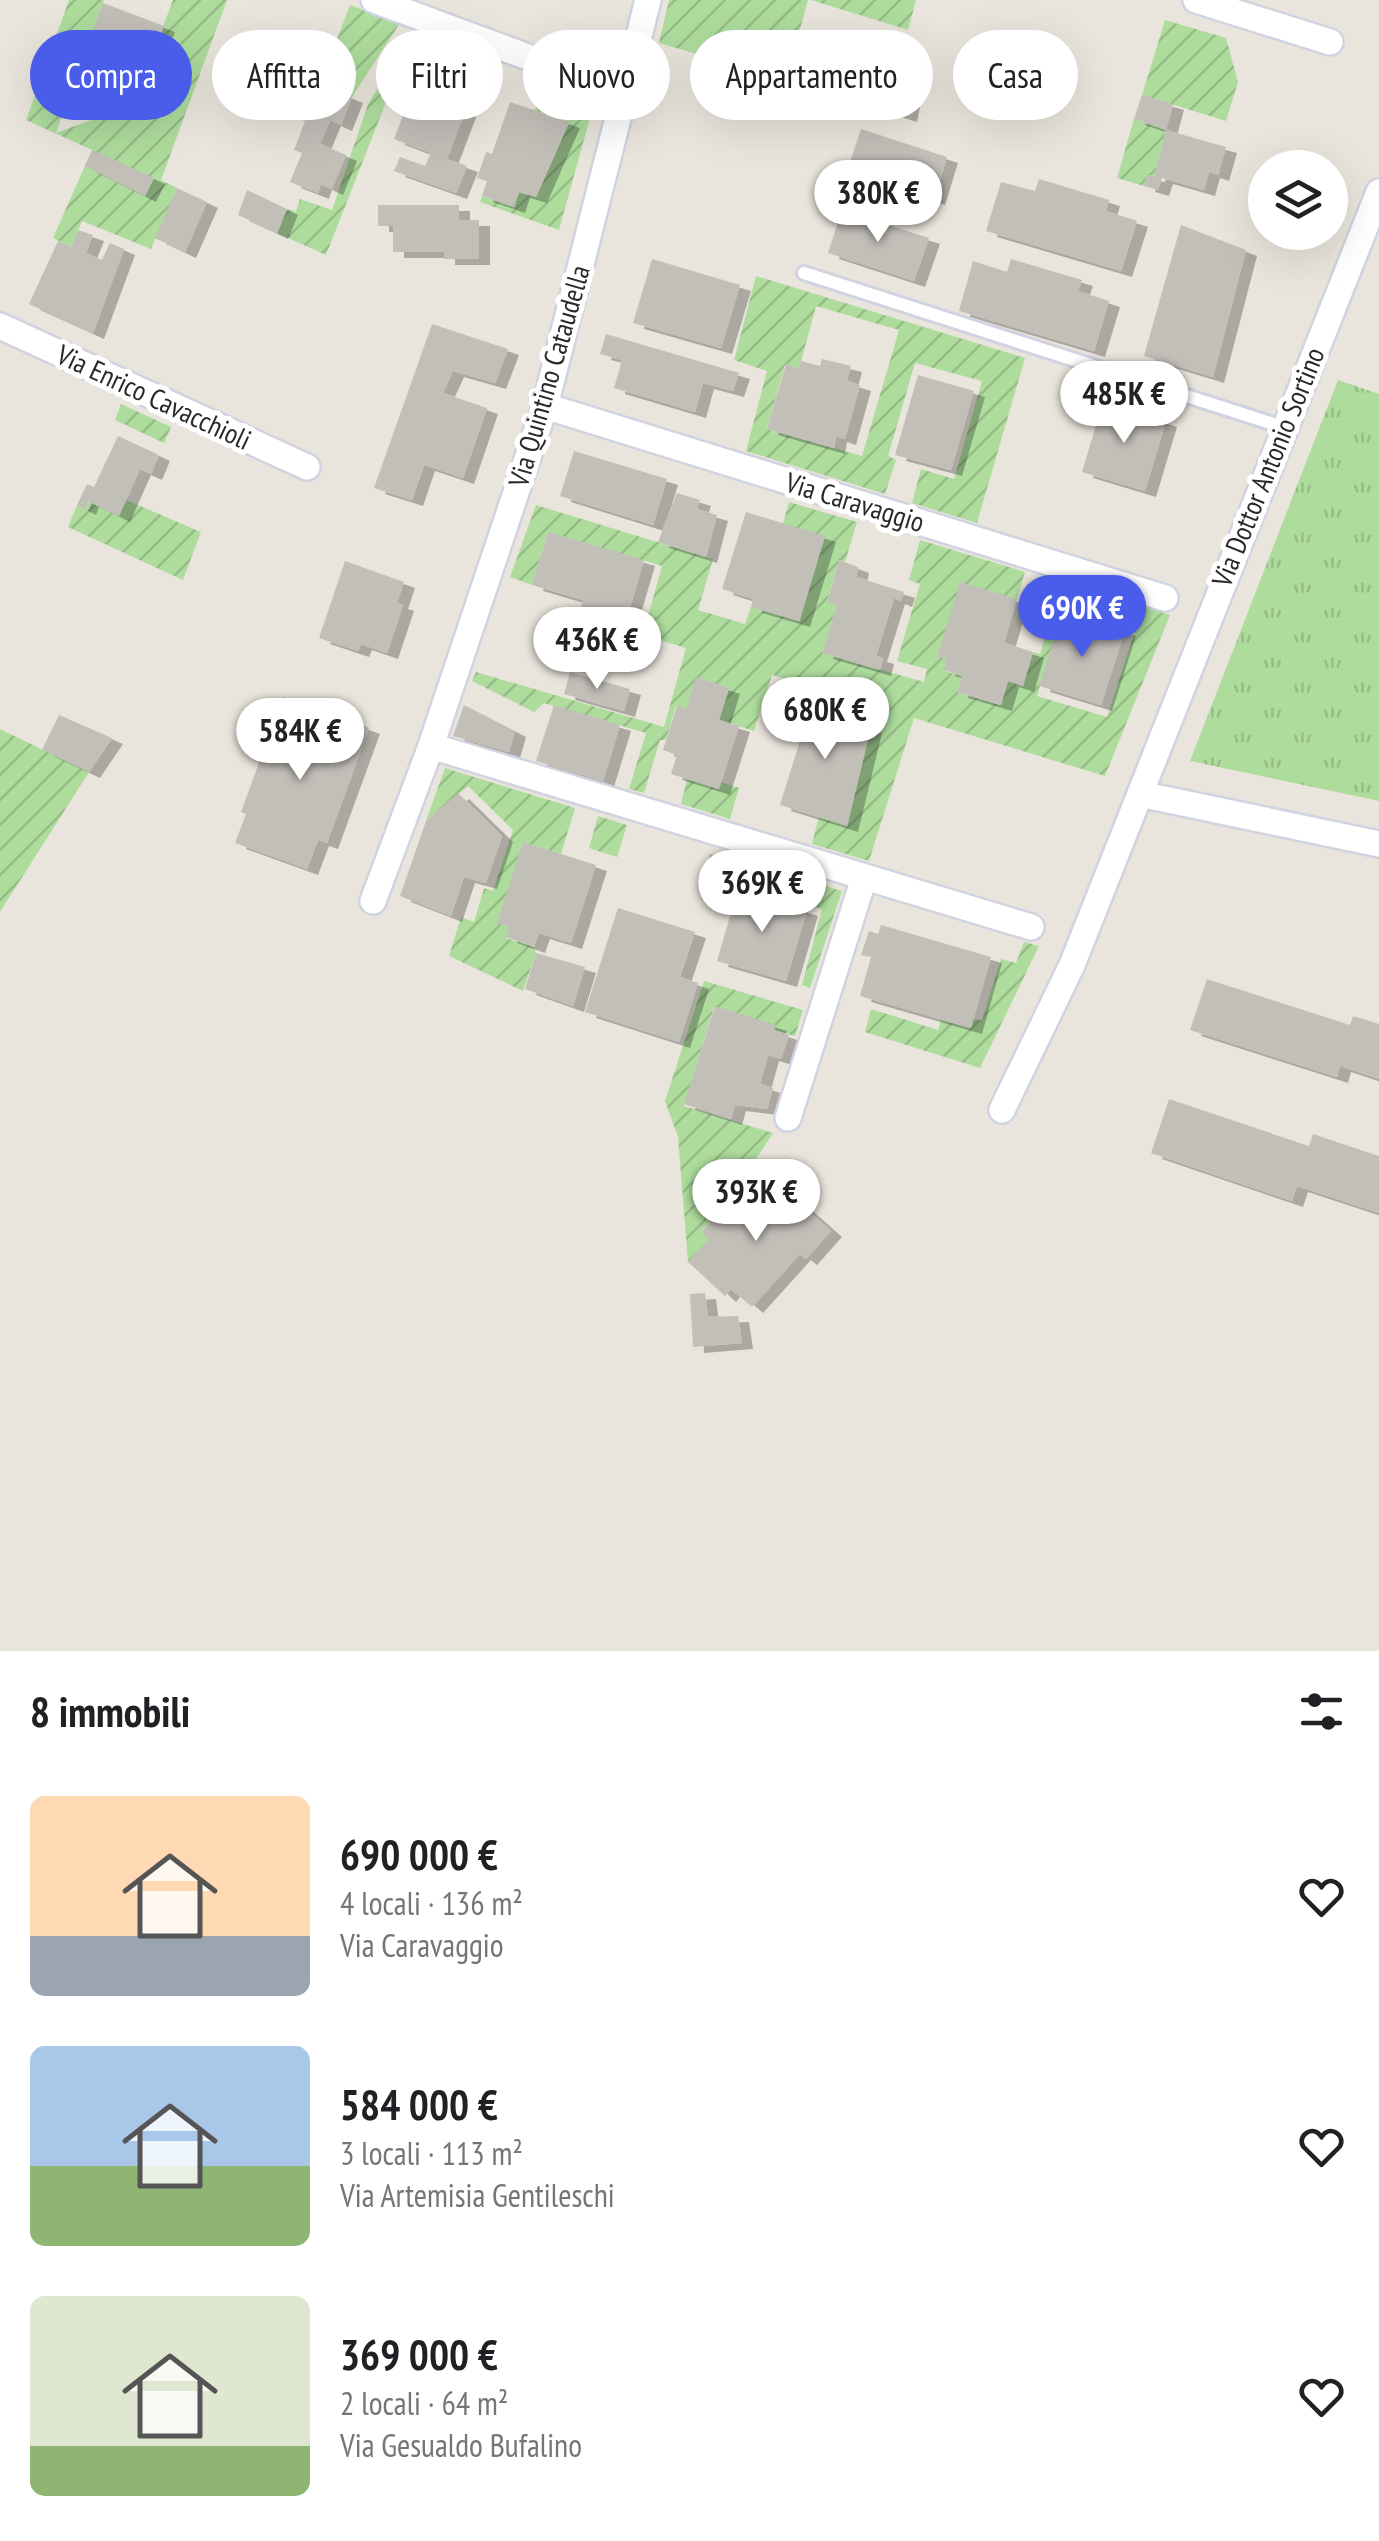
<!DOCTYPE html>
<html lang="it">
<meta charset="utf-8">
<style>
:root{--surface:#fff;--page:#f6f6f6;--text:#202124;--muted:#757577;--accent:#495dea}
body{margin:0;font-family:"PT Sans Narrow",sans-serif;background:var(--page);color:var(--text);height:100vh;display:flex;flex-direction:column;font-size:38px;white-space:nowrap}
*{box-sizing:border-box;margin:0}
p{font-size:32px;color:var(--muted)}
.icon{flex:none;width:55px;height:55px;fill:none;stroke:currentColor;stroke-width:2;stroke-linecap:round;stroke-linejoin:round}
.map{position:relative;height:1651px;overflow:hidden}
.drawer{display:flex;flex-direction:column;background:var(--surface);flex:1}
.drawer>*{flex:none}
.hud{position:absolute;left:30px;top:30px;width:1320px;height:90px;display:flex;gap:20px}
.controls{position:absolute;left:1248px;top:150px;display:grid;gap:20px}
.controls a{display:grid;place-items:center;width:100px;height:100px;border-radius:50%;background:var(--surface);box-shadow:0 10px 40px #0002;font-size:50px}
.price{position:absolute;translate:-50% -85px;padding:0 22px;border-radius:35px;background:#fff;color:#222;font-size:32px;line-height:65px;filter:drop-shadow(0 2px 5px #0008)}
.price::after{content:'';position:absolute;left:50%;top:60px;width:30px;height:22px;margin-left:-15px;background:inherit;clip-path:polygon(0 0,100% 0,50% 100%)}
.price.current{background:var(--accent);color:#fff}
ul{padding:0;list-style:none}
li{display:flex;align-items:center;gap:30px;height:250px;padding:0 30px}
li span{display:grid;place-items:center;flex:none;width:280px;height:200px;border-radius:15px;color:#555}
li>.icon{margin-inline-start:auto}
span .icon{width:120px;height:120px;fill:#fffc;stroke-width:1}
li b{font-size:42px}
h2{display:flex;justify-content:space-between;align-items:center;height:120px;padding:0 30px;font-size:42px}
.pill{padding:0 35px;border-radius:45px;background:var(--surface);box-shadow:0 10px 40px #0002;font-size:35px;line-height:90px}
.pill.current{background:var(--accent);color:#fff}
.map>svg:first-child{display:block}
.grass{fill:url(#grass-tufts)}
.garden{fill:url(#garden-furrows);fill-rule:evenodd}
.building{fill:#c2beb8;filter:url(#shadow)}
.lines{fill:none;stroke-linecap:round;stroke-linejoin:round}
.service-casing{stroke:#d1d3e1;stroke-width:18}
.minor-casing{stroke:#d1d3e1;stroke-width:30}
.service{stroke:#fff;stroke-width:12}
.minor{stroke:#fff;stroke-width:25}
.labels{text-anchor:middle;stroke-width:10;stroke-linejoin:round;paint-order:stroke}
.street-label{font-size:28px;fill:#292929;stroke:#fff}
</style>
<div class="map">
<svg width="1379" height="1651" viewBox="0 0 1379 1651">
<defs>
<pattern id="grass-tufts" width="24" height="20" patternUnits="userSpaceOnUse" patternTransform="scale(2.5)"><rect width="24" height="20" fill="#aedc9d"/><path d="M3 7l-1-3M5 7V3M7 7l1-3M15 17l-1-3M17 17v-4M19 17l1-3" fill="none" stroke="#96bd87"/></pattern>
<pattern id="garden-furrows" width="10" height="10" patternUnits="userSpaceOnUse" patternTransform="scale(2.5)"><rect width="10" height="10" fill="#aedc9d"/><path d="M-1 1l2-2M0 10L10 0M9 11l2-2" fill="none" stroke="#96bd87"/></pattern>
<filter id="shadow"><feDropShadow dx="11" dy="6" stdDeviation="0" flood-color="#0004"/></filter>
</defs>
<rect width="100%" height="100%" fill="#eae5dc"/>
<polygon class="grass" points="1338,380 1379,394 1379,801 1190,761"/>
<g class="garden">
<polygon points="69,0 104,0 56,133 134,104 173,0 227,0 161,180 177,188 151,249 82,221 71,247 53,238 92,150 26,120"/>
<polygon points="669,0 808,0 786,80 659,43"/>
<polygon points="811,0 916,0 908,30"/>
<polygon points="350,5 400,23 352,97 320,84"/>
<polygon points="1165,20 1226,38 1238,82 1226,121 1142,95"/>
<polygon points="415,29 487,56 475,85 403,59 326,255 277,233 287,209 296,212 300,199 332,210 368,104"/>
<polygon points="558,82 596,96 559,230 480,202 482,196 514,207 519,192 536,197 569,123 534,110"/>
<polygon points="1134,119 1166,130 1154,176 1147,175 1144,186 1117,178"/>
<path d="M756,276l269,82 -48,165 -65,-20 9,-34 33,10 28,-98 -67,-18 -27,93 8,4 -11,34 -139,-43 21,-80 -33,-11zM816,306l83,24 -37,126 -95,-27 18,-64 14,4z"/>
<polygon points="121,404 171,427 164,443 115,420"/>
<polygon points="126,500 201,532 183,580 68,527 77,505 85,508 88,501 118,516"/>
<polygon points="789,502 857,522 845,562 839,560 827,601 837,605 822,653 924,682 927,669 897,661 920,584 909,580 920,540 1025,572 1017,599 960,583 938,656 947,659 945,671 962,676 957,692 1000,705 1008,681 1022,685 1033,652 1040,654 1062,583 1114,598 1106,624 1095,621 1092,628 1061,618 1037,696 1107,717 1143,606 1170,615 1105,776 914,718 869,861 812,844 819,817 847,825 871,727 810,708 816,688 772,675 754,731 719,720 729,688 696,678 686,709 676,706 666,740 660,740 644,793 629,789 646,733 544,703 534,712 472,681 476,672 664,727 686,648 613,626 618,611 647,620 662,566 548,532 532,585 510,577 536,505 713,559 698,610 745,624 751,607 800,621 824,537 783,524"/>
<polygon points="0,729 89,772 0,912"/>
<polygon points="445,768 575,808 561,854 523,842 498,923 509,927 506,938 534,947 536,953 523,991 449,956 461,917 474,922 484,888 493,891 513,830 468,786 426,821"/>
<polygon points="687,779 718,789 721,782 739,788 730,819 681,804"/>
<polygon points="598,816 627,825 617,857 589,848"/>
<polygon points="770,869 842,891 810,988 802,985 822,909 762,890"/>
<polygon points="1024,942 1039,946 980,1068 865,1032 871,1009 938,1030 941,1020 970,1028 973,1019 982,1020 1001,959 1016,963"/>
<polygon points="704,981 803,1010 795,1036 774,1030 775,1025 714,1007 684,1106 773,1133 730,1199 701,1231 709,1239 688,1262 678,1137 665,1101"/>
</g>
<g class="building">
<polygon points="103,3 164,26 134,104 74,81"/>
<polygon points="422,66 475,85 447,159 467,166 456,193 394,171 400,157 425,166 431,153 394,139"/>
<polygon points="313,81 352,97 341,125 330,120 320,144 346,155 332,189 321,184 318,193 290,182 302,153 294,150 305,121 298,119"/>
<polygon points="882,93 909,101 906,116 877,107"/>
<polygon points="1142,95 1173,104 1166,130 1134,119"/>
<polygon points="510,102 569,122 536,197 519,192 514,207 482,196 487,181 477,178 486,152 492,154"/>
<polygon points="861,129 947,157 934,199 847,171"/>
<polygon points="1166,130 1226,147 1218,175 1209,172 1204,190 1162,178 1158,190 1144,186 1147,175 1154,176"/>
<polygon points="93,150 154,178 145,196 85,166"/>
<polygon points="1039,179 1109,200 1106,211 1137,221 1121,271 986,231 1001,182 1035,191"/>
<polygon points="177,188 207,202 185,252 155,238"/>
<polygon points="247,190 287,209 277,233 238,215"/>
<polygon points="378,205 459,205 459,220 479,220 479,259 444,259 444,252 393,252 393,226 378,226"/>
<polygon points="842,210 929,238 914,281 828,253"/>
<polygon points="1181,225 1246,250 1213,377 1144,356"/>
<polygon points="78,230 93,235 86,253 102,260 110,243 124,249 93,333 29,304 58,241 71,247"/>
<polygon points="652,259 740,285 721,348 633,323"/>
<polygon points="1011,259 1082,280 1078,291 1109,301 1094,351 959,311 973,261 1007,272"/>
<polygon points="432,324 508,349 495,383 453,371 443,393 487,408 463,478 424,465 412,500 374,488"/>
<polygon points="606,334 739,373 733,391 703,383 695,412 614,388 622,360 600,354"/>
<polygon points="822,359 851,366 847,381 860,385 845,439 836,436 834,448 767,429 786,364 799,369 801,361 820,366"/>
<polygon points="918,375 974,391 951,470 895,455"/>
<polygon points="1103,402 1166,421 1145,491 1082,472"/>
<polygon points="118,436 159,455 151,474 140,469 119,516 88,501 85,509 77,505 87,484 94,487"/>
<polygon points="574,451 667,479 653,525 560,496"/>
<polygon points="677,493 700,500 697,509 717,515 706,557 658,542"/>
<polygon points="746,512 825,536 799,621 751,607 753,599 722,589"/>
<polygon points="548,532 644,560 628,614 618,611 613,626 579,615 583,600 532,585"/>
<polygon points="839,560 858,567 856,577 904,592 901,601 894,598 876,656 883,658 880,670 822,653 837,605 827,602"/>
<polygon points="345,561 404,582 397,603 403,605 387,653 361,644 358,651 319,638"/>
<polygon points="960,582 1017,599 1004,643 1033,652 1023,686 1008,681 1001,705 957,692 962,676 944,670 947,659 937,657"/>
<polygon points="1061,618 1092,628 1094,621 1125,630 1101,705 1039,686"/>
<polygon points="570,672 630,689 624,711 564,694"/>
<polygon points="696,677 729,688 719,720 739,726 719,789 671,774 677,755 663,750 677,706 686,709"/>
<polygon points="796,685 816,690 810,708 871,727 847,826 780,805 807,718 788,712"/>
<polygon points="283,697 369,728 327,843 318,840 307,869 235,843 246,814 241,812"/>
<polygon points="464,705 515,731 509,752 453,736"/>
<polygon points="554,705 620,725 603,781 536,761"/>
<polygon points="59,715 112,738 89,772 42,750"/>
<polygon points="458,793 502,836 486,883 464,877 451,916 400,896 426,821"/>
<polygon points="523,842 596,865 571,943 539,933 534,947 506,937 509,927 497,924"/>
<polygon points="710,854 739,863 732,887 703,877"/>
<polygon points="738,889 807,910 786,981 717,961"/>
<polygon points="618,908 695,932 680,977 698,983 679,1042 585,1012"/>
<polygon points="881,925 991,957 971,1028 860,996 871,957 861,955 869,931 878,934"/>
<polygon points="536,953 585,967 573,1006 525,989"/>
<polygon points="1207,979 1350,1025 1353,1016 1379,1024 1379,1079 1340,1066 1337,1077 1190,1030"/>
<polygon points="715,1006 776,1025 774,1030 789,1035 781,1059 768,1055 760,1084 773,1088 767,1109 735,1105 731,1119 684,1104"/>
<polygon points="1169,1099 1309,1146 1313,1134 1379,1156 1379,1213 1297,1186 1292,1201 1151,1153"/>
<polygon points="757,1182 788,1210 796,1200 831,1231 806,1259 800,1254 752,1307 731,1289 725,1296 688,1262 709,1239 701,1232 730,1199 736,1205"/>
<polygon points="705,1293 708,1317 738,1316 742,1343 693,1347 690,1294"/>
</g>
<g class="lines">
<g class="service-casing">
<polyline id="service" points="804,273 1283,427"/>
</g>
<g class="minor-casing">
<g id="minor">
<polyline points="374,0 625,93"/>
<polyline points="1196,0 1330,42"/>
<polyline points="1379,192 1140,794 1379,844"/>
<polyline points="0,326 307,467"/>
<polyline points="545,406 1165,598"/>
<polyline points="431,746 1031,927"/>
<polyline points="373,901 431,746 545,406 648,0"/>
<polyline points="1002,1110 1072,965 1140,794"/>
<polyline points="788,1118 864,878"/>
</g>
</g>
<use href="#service" class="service"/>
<use href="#minor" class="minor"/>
</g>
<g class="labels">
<g class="street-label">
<text transform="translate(549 376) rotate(-74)" y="10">Via Quintino Cataudella</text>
<text transform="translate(154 397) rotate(25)" y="10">Via Enrico Cavacchioli</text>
<text transform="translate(1268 467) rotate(-68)" y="10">Via Dottor Antonio Sortino</text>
<text transform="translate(855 502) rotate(17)" y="10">Via Caravaggio</text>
</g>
</g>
</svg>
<div class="controls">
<a><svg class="icon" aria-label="layers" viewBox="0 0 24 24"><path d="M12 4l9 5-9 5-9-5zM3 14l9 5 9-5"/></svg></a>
</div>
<b class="price" style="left:878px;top:245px">380K €</b>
<b class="price" style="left:1124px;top:446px">485K €</b>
<b class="price current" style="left:1082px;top:660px">690K €</b>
<b class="price" style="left:597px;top:692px">436K €</b>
<b class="price" style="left:825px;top:762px">680K €</b>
<b class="price" style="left:300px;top:783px">584K €</b>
<b class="price" style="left:762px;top:935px">369K €</b>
<b class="price" style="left:756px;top:1244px">393K €</b>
<div class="hud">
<a class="pill current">Compra</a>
<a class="pill">Affitta</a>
<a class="pill">Filtri</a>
<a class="pill">Nuovo</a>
<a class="pill">Appartamento</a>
<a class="pill">Casa</a>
</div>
</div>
<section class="drawer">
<h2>8 immobili<svg class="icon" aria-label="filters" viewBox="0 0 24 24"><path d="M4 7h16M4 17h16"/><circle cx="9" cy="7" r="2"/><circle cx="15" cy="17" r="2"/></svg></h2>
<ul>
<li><span style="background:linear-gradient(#ffd9b3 70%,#9aa5b1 0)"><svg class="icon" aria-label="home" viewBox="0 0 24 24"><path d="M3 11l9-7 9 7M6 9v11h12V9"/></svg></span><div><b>690 000 €</b><p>4 locali · 136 m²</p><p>Via Caravaggio</p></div><svg class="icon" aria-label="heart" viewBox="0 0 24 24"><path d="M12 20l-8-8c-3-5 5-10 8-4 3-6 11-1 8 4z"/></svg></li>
<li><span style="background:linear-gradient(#a9c7e8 60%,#8fb573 0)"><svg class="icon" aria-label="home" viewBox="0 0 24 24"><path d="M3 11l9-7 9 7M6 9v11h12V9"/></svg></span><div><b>584 000 €</b><p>3 locali · 113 m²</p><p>Via Artemisia Gentileschi</p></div><svg class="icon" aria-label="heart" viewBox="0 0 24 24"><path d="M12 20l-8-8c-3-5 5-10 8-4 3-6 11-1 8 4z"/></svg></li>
<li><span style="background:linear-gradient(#dfe7d0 75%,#8fb573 0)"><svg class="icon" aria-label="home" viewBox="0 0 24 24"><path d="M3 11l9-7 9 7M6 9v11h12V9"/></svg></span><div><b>369 000 €</b><p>2 locali · 64 m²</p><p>Via Gesualdo Bufalino</p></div><svg class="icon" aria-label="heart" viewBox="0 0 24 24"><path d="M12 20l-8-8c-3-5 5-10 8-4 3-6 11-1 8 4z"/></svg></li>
</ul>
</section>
